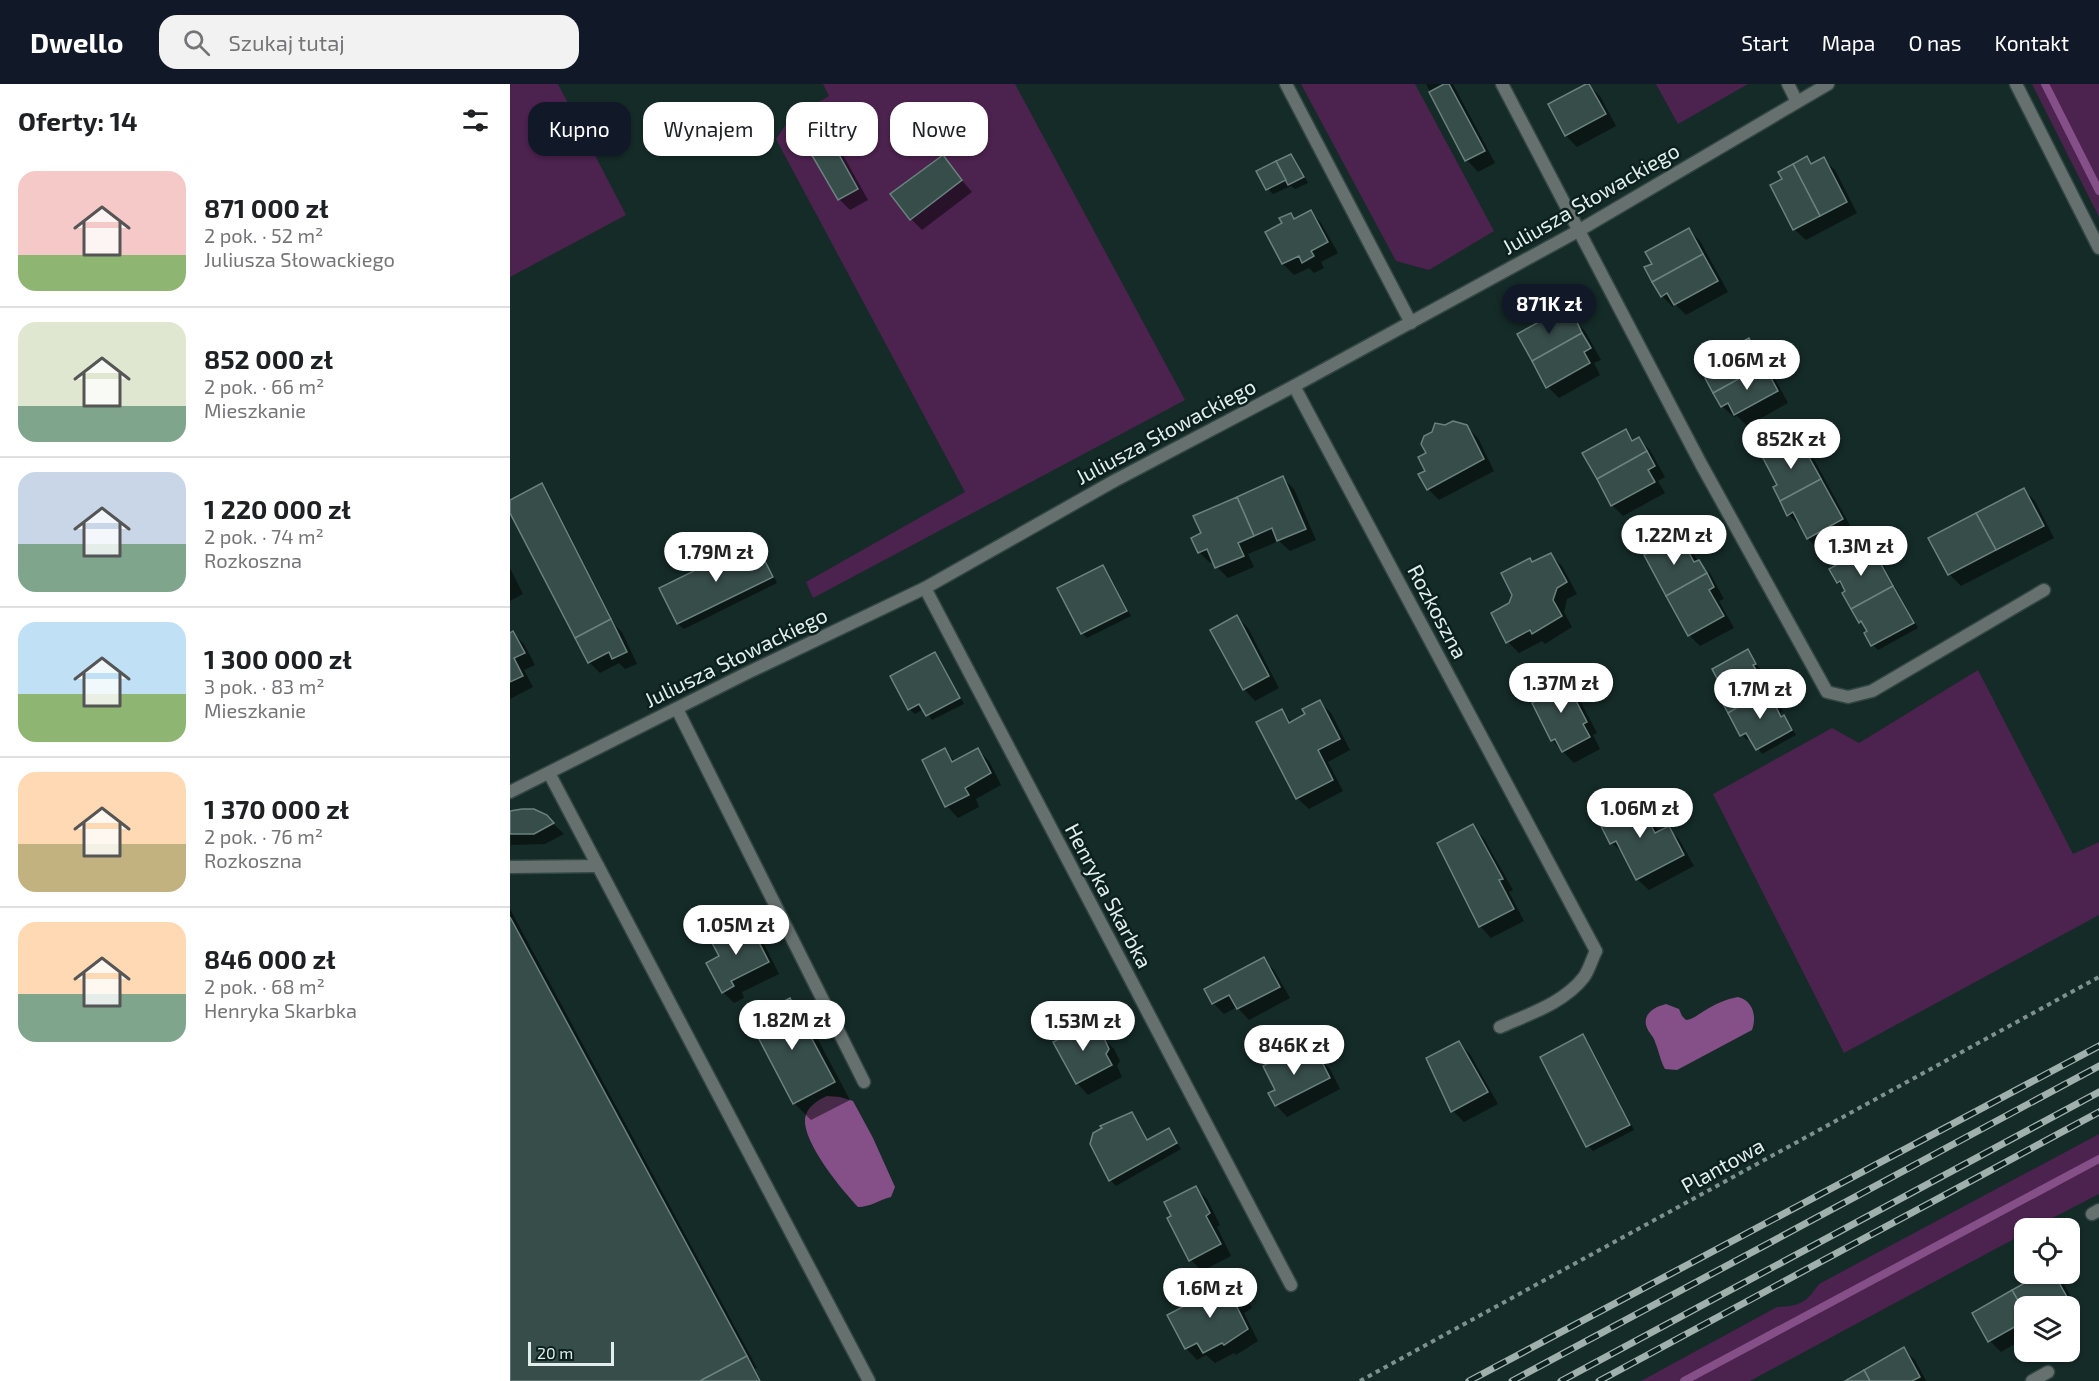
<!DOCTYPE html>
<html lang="pl">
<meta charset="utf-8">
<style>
:root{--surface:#fff;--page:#f2f2f2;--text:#202124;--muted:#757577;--line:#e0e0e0;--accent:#111827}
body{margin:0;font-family:"Exo 2",sans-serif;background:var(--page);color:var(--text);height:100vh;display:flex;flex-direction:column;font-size:22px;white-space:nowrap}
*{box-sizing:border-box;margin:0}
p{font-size:20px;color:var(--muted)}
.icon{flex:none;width:33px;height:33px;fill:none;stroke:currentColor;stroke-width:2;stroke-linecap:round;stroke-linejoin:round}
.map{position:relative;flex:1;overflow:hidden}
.details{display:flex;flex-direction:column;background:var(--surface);width:510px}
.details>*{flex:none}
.banner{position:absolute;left:18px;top:18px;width:570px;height:54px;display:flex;gap:12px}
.tools{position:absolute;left:1504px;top:1134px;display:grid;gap:12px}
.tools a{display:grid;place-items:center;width:66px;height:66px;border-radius:12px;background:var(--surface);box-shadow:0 2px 4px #0004;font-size:30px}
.scale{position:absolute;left:18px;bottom:15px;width:86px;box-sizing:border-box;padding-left:6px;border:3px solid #e1eeec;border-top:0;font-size:16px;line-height:21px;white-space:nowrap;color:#e1eeec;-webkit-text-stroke:4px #0c211e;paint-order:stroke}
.price{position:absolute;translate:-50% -51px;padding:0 14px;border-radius:21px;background:#fff;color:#222;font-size:20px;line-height:39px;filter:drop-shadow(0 2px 3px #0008)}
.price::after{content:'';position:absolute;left:50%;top:36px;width:18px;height:14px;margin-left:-9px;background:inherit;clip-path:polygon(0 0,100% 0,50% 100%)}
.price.on{background:var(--accent);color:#fff}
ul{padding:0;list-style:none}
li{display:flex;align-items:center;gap:18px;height:150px;padding:0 18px}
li+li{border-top:2px solid var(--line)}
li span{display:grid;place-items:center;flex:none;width:168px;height:120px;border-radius:18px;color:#555}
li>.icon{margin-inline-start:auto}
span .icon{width:72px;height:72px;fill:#fffc;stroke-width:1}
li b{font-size:26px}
h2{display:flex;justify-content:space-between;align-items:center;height:72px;padding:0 18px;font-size:26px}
.pill{padding:0 21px;border-radius:18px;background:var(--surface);box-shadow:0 2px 4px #0004;font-size:21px;line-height:54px}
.pill.on{background:var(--accent);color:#fff}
header{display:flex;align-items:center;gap:36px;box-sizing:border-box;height:84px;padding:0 30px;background:var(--accent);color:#fff}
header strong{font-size:28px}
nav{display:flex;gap:33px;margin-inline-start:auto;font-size:21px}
.search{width:420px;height:54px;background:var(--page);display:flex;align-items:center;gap:15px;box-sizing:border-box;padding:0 21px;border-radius:18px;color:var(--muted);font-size:22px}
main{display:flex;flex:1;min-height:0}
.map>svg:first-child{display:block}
.green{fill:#4c224e}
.water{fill:#854f87}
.shadow{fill:#0007}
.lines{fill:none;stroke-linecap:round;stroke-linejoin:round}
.stream{stroke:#854f87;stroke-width:8}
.building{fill:#374d4a;stroke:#6a827e;stroke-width:1.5}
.lane-casing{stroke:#324643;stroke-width:15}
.street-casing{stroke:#324643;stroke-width:15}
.path{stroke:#7f918e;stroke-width:4;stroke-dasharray:4.5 4.5;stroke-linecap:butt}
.lane{stroke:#66716f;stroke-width:12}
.street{stroke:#66716f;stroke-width:12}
.rail-casing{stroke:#a0b0ad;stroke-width:7}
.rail{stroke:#0c211e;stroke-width:4.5;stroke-dasharray:14;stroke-linecap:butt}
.labels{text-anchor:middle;stroke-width:5;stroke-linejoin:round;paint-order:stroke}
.street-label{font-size:21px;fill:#e1eeec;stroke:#0c211e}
</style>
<header>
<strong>Dwello</strong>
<div class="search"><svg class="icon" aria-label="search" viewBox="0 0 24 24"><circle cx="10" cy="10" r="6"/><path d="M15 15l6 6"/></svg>Szukaj tutaj</div>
<nav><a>Start</a><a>Mapa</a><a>O nas</a><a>Kontakt</a></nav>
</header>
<main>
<section class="details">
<h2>Oferty: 14<svg class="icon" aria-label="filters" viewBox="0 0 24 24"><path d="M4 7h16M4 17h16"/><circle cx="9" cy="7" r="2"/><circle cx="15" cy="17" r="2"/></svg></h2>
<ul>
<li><span style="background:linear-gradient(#f6c9c9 70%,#8fb573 0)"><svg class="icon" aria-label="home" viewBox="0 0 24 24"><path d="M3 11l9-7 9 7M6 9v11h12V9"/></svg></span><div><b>871 000 zł</b><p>2 pok. · 52 m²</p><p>Juliusza Słowackiego</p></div></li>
<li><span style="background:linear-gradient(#dfe7d0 70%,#7fa58c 0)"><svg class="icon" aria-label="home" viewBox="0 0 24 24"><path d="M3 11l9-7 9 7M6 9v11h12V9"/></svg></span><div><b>852 000 zł</b><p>2 pok. · 66 m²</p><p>Mieszkanie</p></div></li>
<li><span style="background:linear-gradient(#c9d6e8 60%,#7fa58c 0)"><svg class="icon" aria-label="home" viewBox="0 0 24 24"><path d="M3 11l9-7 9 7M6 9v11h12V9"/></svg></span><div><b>1 220 000 zł</b><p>2 pok. · 74 m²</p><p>Rozkoszna</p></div></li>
<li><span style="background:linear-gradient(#bfe0f5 60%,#8fb573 0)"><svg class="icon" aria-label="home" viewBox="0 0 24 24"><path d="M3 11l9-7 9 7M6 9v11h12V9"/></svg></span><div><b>1 300 000 zł</b><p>3 pok. · 83 m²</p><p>Mieszkanie</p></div></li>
<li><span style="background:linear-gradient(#ffd9b3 60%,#c2b280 0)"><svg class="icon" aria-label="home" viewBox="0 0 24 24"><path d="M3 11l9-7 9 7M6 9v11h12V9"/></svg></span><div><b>1 370 000 zł</b><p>2 pok. · 76 m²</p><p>Rozkoszna</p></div></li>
<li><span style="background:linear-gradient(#ffd9b3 60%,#7fa58c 0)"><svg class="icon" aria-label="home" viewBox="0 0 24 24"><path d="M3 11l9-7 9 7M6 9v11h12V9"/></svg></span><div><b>846 000 zł</b><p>2 pok. · 68 m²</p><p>Henryka Skarbka</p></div></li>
</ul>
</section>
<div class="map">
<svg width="1589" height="1297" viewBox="0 0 1589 1297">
<rect width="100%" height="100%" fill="#152b28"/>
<g class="green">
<polygon points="0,0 48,0 116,131 0,193"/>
<polygon points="313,0 505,0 675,316 303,514 296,498 455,408 266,55 279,36 319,12"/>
<polygon points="791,0 905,0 984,147 919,186 886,177"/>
<polygon points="1146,0 1238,0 1168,40"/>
<polygon points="1522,0 1589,0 1589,133"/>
<polygon points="1468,586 1563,770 1589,758 1589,831 1334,969 1203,710 1322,644 1349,659"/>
<path d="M1589,1050v60l-66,34h-8v5l-275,148h-109l136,-74c23,-1 29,-4 42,-23z"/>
</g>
<g class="water">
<path d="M1228,913c15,4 19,19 14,33l-75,40 -12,-1c-5,-9 -6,-18 -10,-27 -1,-5 -5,-8 -7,-12 -8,-15 6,-23 18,-26l13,5 3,7 4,4c8,-1 11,-5 18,-9 11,-7 22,-12 34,-14z"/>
<path d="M317,1012l13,1 13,4 20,37 22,49 -4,10c-12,3 -21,10 -33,10 -16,-17 -55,-64 -53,-88 1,-11 12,-19 22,-23z"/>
</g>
<g class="shadow">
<polygon points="916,0 943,0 985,79 968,88 957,76"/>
<polygon points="1078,1 1090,12 1106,42 1067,63 1056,52 1040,21"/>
<polygon points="316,51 328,62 358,116 340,126 329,115"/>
<polygon points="781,72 786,77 798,99 785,105 781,102 763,110 758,105"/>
<polygon points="432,73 462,108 412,146 401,135 383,110"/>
<polygon points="1297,74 1303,80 1313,75 1325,86 1347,129 1296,156 1284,145 1274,95"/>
<polygon points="800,127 811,139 828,169 811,178 814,184 804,189 799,184 784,191 773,180 757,148 774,140 781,131 785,135"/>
<polygon points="1179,146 1190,157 1218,208 1176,231 1166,221 1163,223 1152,212 1144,180"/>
<polygon points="1051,228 1061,238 1064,236 1075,247 1091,276 1084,279 1090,291 1049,314 1038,303"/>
<polygon points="1239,256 1250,267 1278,319 1237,342 1227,332 1224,333 1212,322 1197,295"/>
<polygon points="935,342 956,342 968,354 984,387 929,416 918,405 918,369"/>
<polygon points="1115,347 1125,357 1129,355 1140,366 1155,393 1148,397 1155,409 1113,432 1102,421"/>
<polygon points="1289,357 1300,368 1343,447 1309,466 1298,455 1291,441 1290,442 1279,431 1269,402"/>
<polygon points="773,394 784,405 806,456 780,467 769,457 738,470 744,483 718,494 707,483 704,478 700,479 689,468"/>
<polygon points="32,401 37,406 106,542 112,548 127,580 115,585 109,579 90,589 79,578 0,426 0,418"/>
<polygon points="1514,406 1525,417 1544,454 1451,502 1439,490 1420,454"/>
<polygon points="1169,454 1181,465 1188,478 1200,489 1214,515 1209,517 1224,544 1190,562 1179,551"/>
<polygon points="245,459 250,464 267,499 174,545 168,540 151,505"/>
<polygon points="1361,464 1366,469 1408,544 1368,566 1363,561 1359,548 1350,538 1337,508 1328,498"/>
<polygon points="1041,471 1052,482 1067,510 1057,515 1054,528 1062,543 1035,560 1032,557 1009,569 998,558 1000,521 1020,475 1024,479"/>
<polygon points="593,483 598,488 621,532 577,554 572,549"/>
<polygon points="0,484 13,510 0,517"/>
<polygon points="727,533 738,544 769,604 745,617 734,605"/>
<polygon points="3,549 14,560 25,581 14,586 23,603 0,615 0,551"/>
<polygon points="1238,567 1250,585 1247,587 1250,592 1256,596 1273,627 1270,629 1273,634 1279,638 1286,651 1252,670 1241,654 1237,656 1232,651 1207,606 1213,602"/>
<polygon points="425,570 430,575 454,620 422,636 414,625 405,630 399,625"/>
<polygon points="1052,593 1064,605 1087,649 1083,651 1090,665 1064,679 1042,656 1031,616"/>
<polygon points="810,618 821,629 840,666 818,678 833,707 799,725 787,714 771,627 783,639 797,631"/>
<polygon points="434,666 446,678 468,666 479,677 491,701 466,715 469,723 448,734 437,722 414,677"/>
<polygon points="1126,715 1137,726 1149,749 1158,744 1169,755 1184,782 1139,806 1127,795 1114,770 1102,759 1089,735"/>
<polygon points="0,728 36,733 54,750 35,760 1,761"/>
<polygon points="962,742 973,753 1003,806 999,808 1014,837 981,854 970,842 942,789"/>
<polygon points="0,825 247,1284 245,1285 251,1297 0,1297"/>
<polygon points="238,839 249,850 269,890 232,908 234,914 224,919 213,908 211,873"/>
<polygon points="753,875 764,886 780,914 739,936 727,923 714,930 703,919"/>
<polygon points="279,916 296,933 340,1016 301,1036 284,1019 241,936"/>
<polygon points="580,941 604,965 610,977 607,982 612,993 578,1011 567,999 557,953"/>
<polygon points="1072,952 1078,957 1124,1046 1083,1067 1078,1062"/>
<polygon points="949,959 960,970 988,1020 954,1038 943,1027"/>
<polygon points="789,965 800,977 809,974 820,985 830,1005 777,1033 766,1021 767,1006"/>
<polygon points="622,1030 627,1035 638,1057 659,1046 671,1065 606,1102 600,1096 581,1060"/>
<polygon points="685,1104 697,1115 710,1141 707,1143 721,1172 692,1187 681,1176 663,1132"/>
<polygon points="1534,1190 1545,1190 1552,1197 1568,1224 1560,1229 1560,1222 1515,1222 1515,1254 1491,1268 1480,1257 1464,1229"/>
<polygon points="723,1197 734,1209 742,1224 734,1229 748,1257 726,1271 724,1269 705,1279 696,1271 687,1276 676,1264"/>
<polygon points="1393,1265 1405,1276 1416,1297 1338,1297"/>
</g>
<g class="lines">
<g class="stream">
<polyline points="1535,0 1589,107"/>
<polyline points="1174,1297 1589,1075"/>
</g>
</g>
<g class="building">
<polygon points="934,0 939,0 975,67 955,77 919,8"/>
<polygon points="1076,0 1079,0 1096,30 1055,52 1038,20"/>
<polygon points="317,49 348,105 328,116 296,61"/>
<polygon points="781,70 794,93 778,101 766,77"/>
<polygon points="433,71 452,96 400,136 380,110"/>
<polygon points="1297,72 1301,80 1314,73 1337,118 1310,132 1283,80"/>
<polygon points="766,77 776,96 756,106 746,87"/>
<polygon points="1283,80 1310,132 1283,146 1260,101 1272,95 1268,88"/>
<polygon points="801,126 818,158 801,167 804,172 792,179 789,172 772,180 755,148 772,139 769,134 781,129 784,135"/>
<polygon points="1179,144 1193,170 1142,198 1134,183 1142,180 1135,168"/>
<polygon points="1193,170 1208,197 1164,221 1157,209 1151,213 1142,198"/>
<polygon points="1051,226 1057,238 1065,234 1072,249 1022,277 1007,250"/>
<polygon points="1072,249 1081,264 1074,268 1080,279 1036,304 1022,277"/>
<polygon points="1239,254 1254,281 1203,309 1195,294 1202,290 1195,278"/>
<polygon points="1254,281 1268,307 1224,331 1218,319 1211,323 1203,309"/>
<polygon points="943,337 957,341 974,375 917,406 908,390 915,387 908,373 916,369 911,360 914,352 922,348 925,339 935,341"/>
<polygon points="1116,345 1122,357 1129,353 1137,367 1087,395 1072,369"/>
<polygon points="1289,355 1311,395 1270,417 1263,403 1267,401 1253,374"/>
<polygon points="1137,367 1145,382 1138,386 1145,398 1101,422 1087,395"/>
<polygon points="773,392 796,445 767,457 762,444 744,452 727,413"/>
<polygon points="1311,395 1333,435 1297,455 1283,428 1277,432 1270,417"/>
<polygon points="32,399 101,535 65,554 0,429 0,416"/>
<polygon points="1514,404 1534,442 1486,466 1466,429"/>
<polygon points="727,413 744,452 728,459 734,472 705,484 697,465 688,469 681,454 691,449 683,432"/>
<polygon points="1466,429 1486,466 1438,491 1418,454"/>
<polygon points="1170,452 1184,478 1189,476 1197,489 1156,512 1134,471"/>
<polygon points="245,457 263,493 167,540 149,504"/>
<polygon points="1361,462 1383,502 1341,525 1332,509 1335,507 1330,497 1327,499 1319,485"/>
<polygon points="1041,469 1057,498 1047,504 1043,516 1052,532 1022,550 1020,546 996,559 981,529 999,519 1002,511 991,489 1020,474 1022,478"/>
<polygon points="593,481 617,527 571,550 547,504"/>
<polygon points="1197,489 1204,503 1199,506 1214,532 1178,552 1156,512"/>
<polygon points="1383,502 1404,539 1361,562 1354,549 1357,547 1351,537 1349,539 1341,525"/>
<polygon points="727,531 759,592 733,606 700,546"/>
<polygon points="101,535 117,568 102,575 99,568 78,579 65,554"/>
<polygon points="3,547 15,569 4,574 13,592 0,598 0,549"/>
<polygon points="1238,565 1246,580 1243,581 1249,591 1251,589 1260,605 1218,629 1205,605 1211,602 1202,585"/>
<polygon points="425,568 450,614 416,632 409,620 398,626 380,592"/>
<polygon points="1053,592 1077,638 1073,640 1080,653 1052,668 1045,655 1041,657 1022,619 1029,615 1024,606"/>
<polygon points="1260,605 1269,621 1266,623 1271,633 1274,631 1282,646 1246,666 1236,649 1230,652 1218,629"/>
<polygon points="810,616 830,655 808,666 823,696 786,715 746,638 772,625 779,639 795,630 792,625"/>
<polygon points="435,664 442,678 468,664 481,689 455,704 459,711 435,723 412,676"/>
<polygon points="1126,713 1145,749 1159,742 1174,771 1126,796 1106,757 1100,760 1087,734"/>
<polygon points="12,725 24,725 37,731 44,739 24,750 0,750 0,727"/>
<polygon points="963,740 993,795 989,796 1004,825 969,843 927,759"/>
<polygon points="0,833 237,1272 190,1297 0,1297"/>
<polygon points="238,837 259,878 221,897 224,902 212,909 196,879 209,872 201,857"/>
<polygon points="754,873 770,903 727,925 719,911 702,920 694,905"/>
<polygon points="280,914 325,998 283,1020 239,936"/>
<polygon points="566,939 569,944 580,939 587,952 593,952 599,965 596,970 602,981 566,1000 543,958 555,952 552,946"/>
<polygon points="1073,950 1120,1041 1076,1063 1030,973"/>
<polygon points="949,957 978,1008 941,1028 916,974"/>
<polygon points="789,964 796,978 809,972 820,994 765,1022 758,1009 765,1006 753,982"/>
<polygon points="622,1028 637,1056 659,1044 667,1059 599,1097 580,1060 583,1049 592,1044 590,1042"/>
<polygon points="686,1102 700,1129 696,1132 711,1160 679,1177 657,1134 661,1132 654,1118"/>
<polygon points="1531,1190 1544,1190 1557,1213 1541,1222 1515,1222 1515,1229 1502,1206"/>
<polygon points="724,1196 732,1212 724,1217 738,1245 714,1261 712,1259 693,1269 687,1259 675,1265 657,1231"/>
<polygon points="1502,1206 1515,1229 1515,1237 1478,1258 1462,1229"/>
<polygon points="1394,1263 1410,1293 1402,1297 1360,1297 1354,1286"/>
<polygon points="237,1272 250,1297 190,1297"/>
<polygon points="1354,1286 1360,1297 1335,1297"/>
</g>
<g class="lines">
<g class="lane-casing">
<g id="lane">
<polyline points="776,0 901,239"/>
<polyline points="992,0 1191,380 1317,608 1338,613 1362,607 1534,506"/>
<polyline points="39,689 359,1297"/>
<polyline points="0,783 88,782"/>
<path d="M990,943c29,-13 64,-24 84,-50 5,-7 8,-18 12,-26"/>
<polyline points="1582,1130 1589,1126"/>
<polyline points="1522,1297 1538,1288"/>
</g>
</g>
<g class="street-casing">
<g id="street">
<polyline points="1278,0 1287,18"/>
<polyline points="1506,0 1589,164"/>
<polyline points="784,302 1086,867"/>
<polyline points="415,504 781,1201"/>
<polyline points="167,625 354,998"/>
<polyline points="0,708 237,589 415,504 604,397 784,302 1068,147 1318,0"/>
</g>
</g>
<polyline class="path" points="850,1297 1589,893"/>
<use href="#lane" class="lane"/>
<use href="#street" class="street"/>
<g class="rail-casing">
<g id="rail">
<polyline points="959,1297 1589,962"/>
<polyline points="1002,1297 1589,982"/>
<polyline points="1051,1297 1589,1008"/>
<polyline points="1089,1297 1589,1028"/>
</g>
</g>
<use href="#rail" class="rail"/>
</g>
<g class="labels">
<g class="street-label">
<text transform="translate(1081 115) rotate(-30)" y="7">Juliusza Słowackiego</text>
<text transform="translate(656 348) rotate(-28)" y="7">Juliusza Słowackiego</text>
<text transform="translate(927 528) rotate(62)" y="7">Rozkoszna</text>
<text transform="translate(226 574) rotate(-26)" y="7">Juliusza Słowackiego</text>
<text transform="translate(598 812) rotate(62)" y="7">Henryka Skarbka</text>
<text transform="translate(1213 1082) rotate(-29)" y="7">Plantowa</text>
</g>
</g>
</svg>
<div class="tools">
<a><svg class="icon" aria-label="locate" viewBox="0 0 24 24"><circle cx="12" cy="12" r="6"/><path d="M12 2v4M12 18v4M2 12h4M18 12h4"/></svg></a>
<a><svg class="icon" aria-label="layers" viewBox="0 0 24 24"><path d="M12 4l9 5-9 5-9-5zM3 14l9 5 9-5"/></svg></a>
</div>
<div class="scale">20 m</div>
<b class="price on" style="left:1039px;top:251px">871K zł</b>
<b class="price" style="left:1237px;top:307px">1.06M zł</b>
<b class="price" style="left:1281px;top:386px">852K zł</b>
<b class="price" style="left:1164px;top:482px">1.22M zł</b>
<b class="price" style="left:1351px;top:493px">1.3M zł</b>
<b class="price" style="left:206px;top:499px">1.79M zł</b>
<b class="price" style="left:1051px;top:630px">1.37M zł</b>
<b class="price" style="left:1250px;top:636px">1.7M zł</b>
<b class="price" style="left:1130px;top:755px">1.06M zł</b>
<b class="price" style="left:226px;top:872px">1.05M zł</b>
<b class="price" style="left:282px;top:967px">1.82M zł</b>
<b class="price" style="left:573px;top:968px">1.53M zł</b>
<b class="price" style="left:784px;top:992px">846K zł</b>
<b class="price" style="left:700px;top:1235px">1.6M zł</b>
<div class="banner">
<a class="pill on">Kupno</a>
<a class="pill">Wynajem</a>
<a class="pill">Filtry</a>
<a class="pill">Nowe</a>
</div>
</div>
</main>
